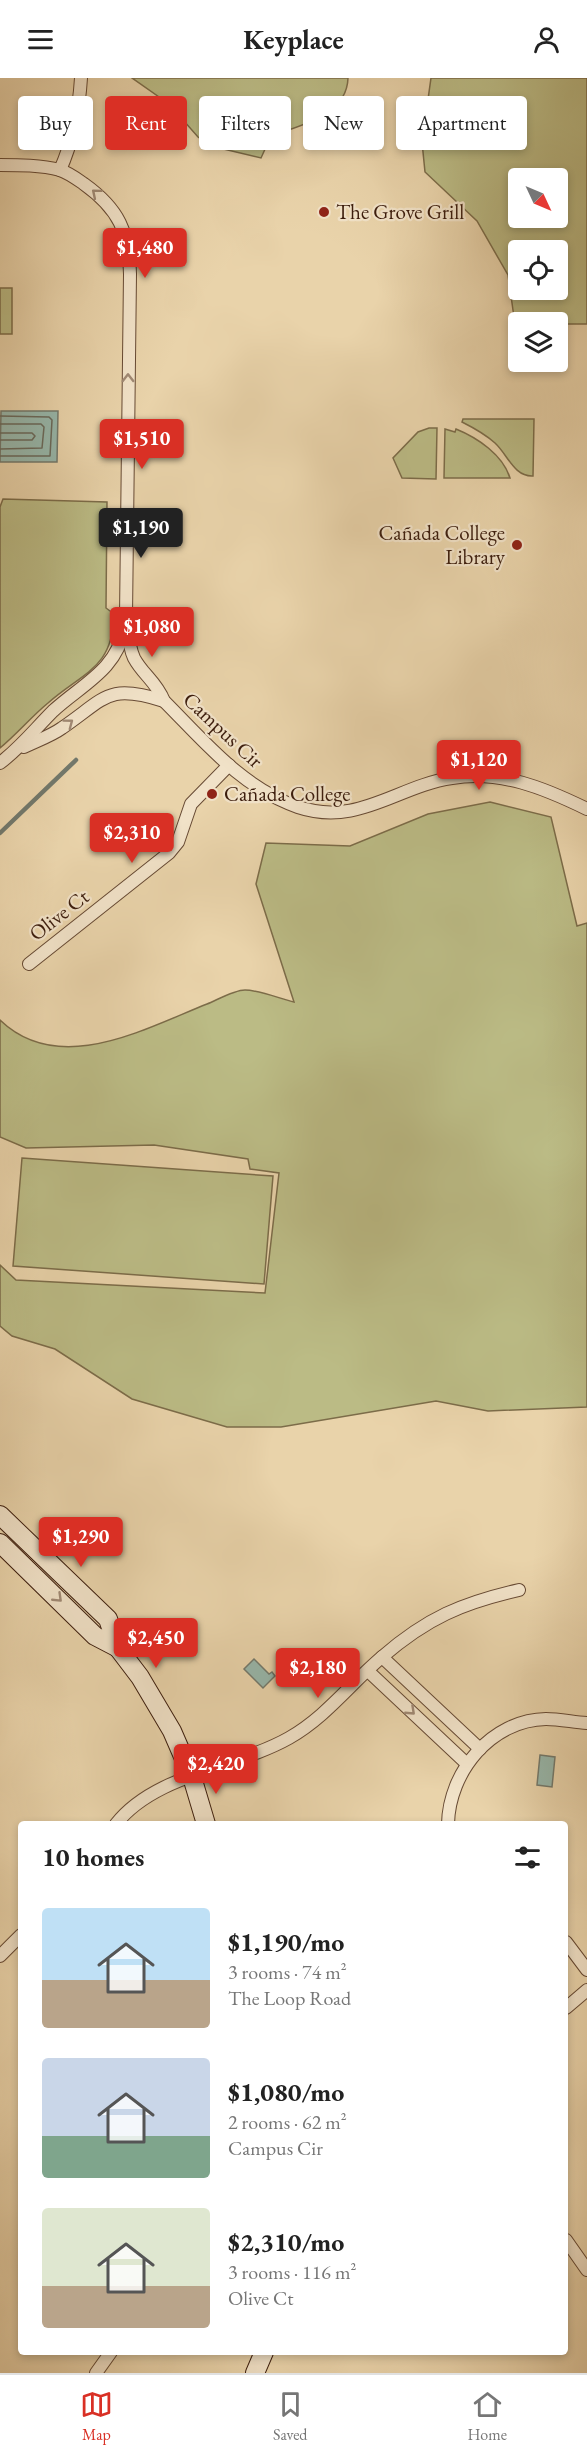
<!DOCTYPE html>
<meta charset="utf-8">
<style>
:root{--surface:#fff;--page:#f2f2f2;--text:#222;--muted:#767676;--line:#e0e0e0;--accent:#d93025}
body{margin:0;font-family:"EB Garamond",serif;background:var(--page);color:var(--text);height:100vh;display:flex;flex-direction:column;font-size:22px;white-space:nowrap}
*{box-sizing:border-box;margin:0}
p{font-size:20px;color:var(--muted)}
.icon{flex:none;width:33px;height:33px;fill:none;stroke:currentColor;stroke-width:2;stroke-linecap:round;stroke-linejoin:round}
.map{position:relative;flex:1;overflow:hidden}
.details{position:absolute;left:18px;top:1743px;width:550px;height:534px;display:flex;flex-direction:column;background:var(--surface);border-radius:6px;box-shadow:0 3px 9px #0003}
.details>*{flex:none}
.hud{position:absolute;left:18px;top:18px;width:552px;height:54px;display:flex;gap:12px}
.needle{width:39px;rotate:134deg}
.buttons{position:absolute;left:508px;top:90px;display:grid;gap:12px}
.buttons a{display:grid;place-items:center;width:60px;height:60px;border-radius:6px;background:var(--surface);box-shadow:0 3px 9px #0003;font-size:30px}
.price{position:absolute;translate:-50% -51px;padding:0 14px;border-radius:6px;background:var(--accent);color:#fff;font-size:20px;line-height:39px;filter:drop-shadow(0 2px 3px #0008)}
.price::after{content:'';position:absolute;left:50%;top:36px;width:18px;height:14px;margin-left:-9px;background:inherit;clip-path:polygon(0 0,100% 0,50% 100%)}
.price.active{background:#222;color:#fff}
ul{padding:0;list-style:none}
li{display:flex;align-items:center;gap:18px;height:150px;padding:0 24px}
li span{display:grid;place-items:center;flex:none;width:168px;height:120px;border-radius:6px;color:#555}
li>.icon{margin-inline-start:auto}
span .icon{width:72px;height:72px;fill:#fffc;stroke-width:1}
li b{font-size:26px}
h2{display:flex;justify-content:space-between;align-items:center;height:72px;padding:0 24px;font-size:26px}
.chip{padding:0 21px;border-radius:6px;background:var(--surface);box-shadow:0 3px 9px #0003;font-size:21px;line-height:54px}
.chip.active{background:var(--accent);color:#fff}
header{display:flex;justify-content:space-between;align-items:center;height:78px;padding:0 24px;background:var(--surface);font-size:27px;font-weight:700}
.dock{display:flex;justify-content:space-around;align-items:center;height:84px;border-top:2px solid var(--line);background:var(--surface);font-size:16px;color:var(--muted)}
.dock a{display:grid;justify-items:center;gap:3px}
.dock .active{color:var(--accent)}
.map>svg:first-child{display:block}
.green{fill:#bbbb85;stroke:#7c6c49;stroke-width:1.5;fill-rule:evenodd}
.water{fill:#97b7ab;stroke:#73796c;stroke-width:1.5}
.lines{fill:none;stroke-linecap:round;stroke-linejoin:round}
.shore{stroke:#6a6a5c;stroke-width:1.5}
.stream{stroke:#73796c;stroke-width:4.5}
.minor-casing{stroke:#674a34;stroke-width:14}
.secondary-casing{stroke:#3c1d0d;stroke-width:20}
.minor{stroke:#f1e2c8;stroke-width:12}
.secondary{stroke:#f1e2c8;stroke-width:18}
.oneway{stroke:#a08974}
.poi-dot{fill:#8f2418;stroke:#f1e2c8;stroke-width:2}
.labels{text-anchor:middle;stroke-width:4.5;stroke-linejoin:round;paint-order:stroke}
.poi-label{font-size:21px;fill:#3c1d0d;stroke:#f1e2c8;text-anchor:start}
.street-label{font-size:21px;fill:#3c1d0d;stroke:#f1e2c8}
</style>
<header><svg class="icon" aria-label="menu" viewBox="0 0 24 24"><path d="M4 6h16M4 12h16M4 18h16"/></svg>Keyplace<svg class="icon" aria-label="person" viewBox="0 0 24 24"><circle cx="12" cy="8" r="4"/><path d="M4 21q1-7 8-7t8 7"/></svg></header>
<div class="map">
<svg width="587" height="2295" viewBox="0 0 587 2295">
<rect width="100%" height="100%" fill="#e9d3aa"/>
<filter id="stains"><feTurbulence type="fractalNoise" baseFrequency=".00333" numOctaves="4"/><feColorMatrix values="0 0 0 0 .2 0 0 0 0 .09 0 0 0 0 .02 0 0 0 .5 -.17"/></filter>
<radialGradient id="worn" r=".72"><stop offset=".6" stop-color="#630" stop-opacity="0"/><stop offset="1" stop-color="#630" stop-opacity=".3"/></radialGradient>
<g class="green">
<path d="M132,0h216c-1,38 -48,47 -77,58l-10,22 -50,-12 -13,-9 -29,-33z"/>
<path d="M431,0h156v246h-72l-7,-49 -31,-54 -52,-49 -3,-30zM519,100h39v40h-39zM519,172h39v40h-39z"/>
<rect x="0" y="210" width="12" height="46"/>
<path d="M463,341h71l-1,57c-19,1 -25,-21 -38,-33 -10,-9 -21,-15 -33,-21z"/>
<polygon points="429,350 437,350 436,401 402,400 393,380 418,354"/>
<path d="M445,351l10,3 1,-3c22,9 47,26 54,49h-66z"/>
<path d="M3,421l104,3 -1,106 8,6c-1,55 -31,58 -66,89 -17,14 -31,31 -48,45v-241z"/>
<path d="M490,724l61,15 26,109 10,-3v484l-99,4 -52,-10 -155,26h-54l-95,-28 -77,-50 -43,-13 -12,-10v-61l16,15 249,13 14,-120 -29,-4 -2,-10 -94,-14 -128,3 -26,-11v-117c59,57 144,9 207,-16 10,-4 27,-14 38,-14 14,0 36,9 49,12l-38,-118 10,-41 84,3 78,-32z"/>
<polygon points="22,1080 273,1098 264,1206 13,1188"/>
</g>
<g class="water">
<polygon points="1,333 58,333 57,384 0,384"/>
<polygon points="254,1581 269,1596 272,1594 275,1598 263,1610 244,1591"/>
<polygon points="540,1677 555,1679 552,1709 537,1707"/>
</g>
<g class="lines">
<g class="shore">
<polyline points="0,338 49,339 52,342 50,378 0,378"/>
<polyline points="0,346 41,346 44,349 42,370 0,371"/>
<polyline points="0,355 32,355 35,358 32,362 0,362"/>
</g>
<polyline class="stream" points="0,755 76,682"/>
<g class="minor-casing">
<g id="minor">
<path d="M0,87c19,0 41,0 60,5 9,3 17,9 24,14 35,25 45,48 46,90l-4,342c2,14 2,29 8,42 9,17 22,23 30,43 40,40 78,87 134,106 60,20 99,-21 154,-29 49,-8 92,10 135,31"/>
<path d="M60,92c13,-29 19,-60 21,-92"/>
<path d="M24,669c12,-6 27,-11 38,-19 44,-30 45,-45 102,-27"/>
<path d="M0,685c20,-15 35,-34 53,-52 28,-26 64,-41 71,-82"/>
<polyline points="29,886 169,775 178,764 191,726 229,687"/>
<polyline points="382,1579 480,1671"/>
<polyline points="368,1593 467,1686"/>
<path d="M116,1746c39,-50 120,-56 173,-86 37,-21 61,-54 93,-81 45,-39 80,-54 137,-67"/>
<path d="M448,1746c1,-52 43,-104 98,-105 13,0 27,3 41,4"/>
<polyline points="566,1864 587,1892"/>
<polyline points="0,1878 21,1857"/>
<polyline points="566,1930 587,1912"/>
<polyline points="566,2162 587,2192"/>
<polyline points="96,2295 111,2274"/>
</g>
</g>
<g class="secondary-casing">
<g id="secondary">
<polyline points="0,1437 108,1541 118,1570 140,1599 172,1653 192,1699 206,1746"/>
<polyline points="0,1465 95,1558 118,1570"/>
<polyline points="255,2295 264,2274"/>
</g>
</g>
<use href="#minor" class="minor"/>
<use href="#secondary" class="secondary"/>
</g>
<defs><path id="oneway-chevron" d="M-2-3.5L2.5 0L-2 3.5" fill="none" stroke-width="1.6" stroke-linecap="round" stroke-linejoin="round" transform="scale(1.5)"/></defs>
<g class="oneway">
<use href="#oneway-chevron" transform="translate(96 115) rotate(-140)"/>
<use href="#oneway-chevron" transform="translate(128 300) rotate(-90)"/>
<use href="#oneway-chevron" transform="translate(69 645) rotate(-37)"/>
<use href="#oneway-chevron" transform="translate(58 1520) rotate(44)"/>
<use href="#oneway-chevron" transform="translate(411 1633) rotate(43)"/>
</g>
<g class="poi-dot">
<circle cx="324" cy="134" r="6"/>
<circle cx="517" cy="467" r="6"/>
<circle cx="212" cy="716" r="6"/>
</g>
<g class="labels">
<g class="poi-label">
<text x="336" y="141">The Grove Grill</text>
<text x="505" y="462" text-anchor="end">Cañada College<tspan x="505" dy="24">Library</tspan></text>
<text x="224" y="723">Cañada College</text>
</g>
<g class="street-label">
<text transform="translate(223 652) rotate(43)" y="7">Campus Cir</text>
<text transform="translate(59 837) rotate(-38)" y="7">Olive Ct</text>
</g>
</g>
<rect width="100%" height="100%" filter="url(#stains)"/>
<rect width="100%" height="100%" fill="url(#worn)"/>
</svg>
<div class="buttons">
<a><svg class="needle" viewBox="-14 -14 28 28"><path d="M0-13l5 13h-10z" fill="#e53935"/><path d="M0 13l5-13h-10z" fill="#767676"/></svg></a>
<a><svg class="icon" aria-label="locate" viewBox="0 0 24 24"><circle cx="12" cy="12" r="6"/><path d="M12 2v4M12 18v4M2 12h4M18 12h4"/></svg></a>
<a><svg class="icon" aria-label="layers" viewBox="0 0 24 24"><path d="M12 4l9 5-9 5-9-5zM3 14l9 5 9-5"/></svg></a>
</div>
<b class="price" style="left:145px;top:201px">$1,480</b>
<b class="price" style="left:142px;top:392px">$1,510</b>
<b class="price active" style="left:141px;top:481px">$1,190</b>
<b class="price" style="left:152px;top:580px">$1,080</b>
<b class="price" style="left:479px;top:713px">$1,120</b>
<b class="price" style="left:132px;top:786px">$2,310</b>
<b class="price" style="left:81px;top:1490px">$1,290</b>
<b class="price" style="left:156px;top:1591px">$2,450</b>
<b class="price" style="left:318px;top:1621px">$2,180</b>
<b class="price" style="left:216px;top:1717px">$2,420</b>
<div class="hud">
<a class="chip">Buy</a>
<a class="chip active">Rent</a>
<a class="chip">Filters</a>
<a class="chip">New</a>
<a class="chip">Apartment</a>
</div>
<section class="details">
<h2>10 homes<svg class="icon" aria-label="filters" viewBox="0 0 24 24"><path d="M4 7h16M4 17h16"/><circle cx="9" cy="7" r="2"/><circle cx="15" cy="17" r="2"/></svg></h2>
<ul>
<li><span style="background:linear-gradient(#bfe0f5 60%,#b9a48a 0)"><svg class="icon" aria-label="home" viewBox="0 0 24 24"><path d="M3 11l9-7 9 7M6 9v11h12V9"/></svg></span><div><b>$1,190/mo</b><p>3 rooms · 74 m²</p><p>The Loop Road</p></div></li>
<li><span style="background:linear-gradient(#c9d6e8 65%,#7fa58c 0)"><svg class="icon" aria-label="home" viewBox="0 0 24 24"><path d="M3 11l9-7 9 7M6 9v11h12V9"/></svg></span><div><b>$1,080/mo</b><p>2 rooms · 62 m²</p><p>Campus Cir</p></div></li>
<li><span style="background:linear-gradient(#dfe7d0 65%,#b9a48a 0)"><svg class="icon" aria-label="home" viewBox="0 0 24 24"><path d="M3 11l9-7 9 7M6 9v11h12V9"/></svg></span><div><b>$2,310/mo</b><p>3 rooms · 116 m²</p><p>Olive Ct</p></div></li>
</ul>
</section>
</div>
<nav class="dock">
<a class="active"><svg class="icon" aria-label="map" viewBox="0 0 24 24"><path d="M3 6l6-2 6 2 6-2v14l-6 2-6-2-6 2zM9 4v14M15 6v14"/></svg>Map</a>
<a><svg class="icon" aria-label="saved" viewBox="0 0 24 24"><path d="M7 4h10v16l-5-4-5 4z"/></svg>Saved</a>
<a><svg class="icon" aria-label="home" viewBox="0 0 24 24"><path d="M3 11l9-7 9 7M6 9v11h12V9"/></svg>Home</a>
</nav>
